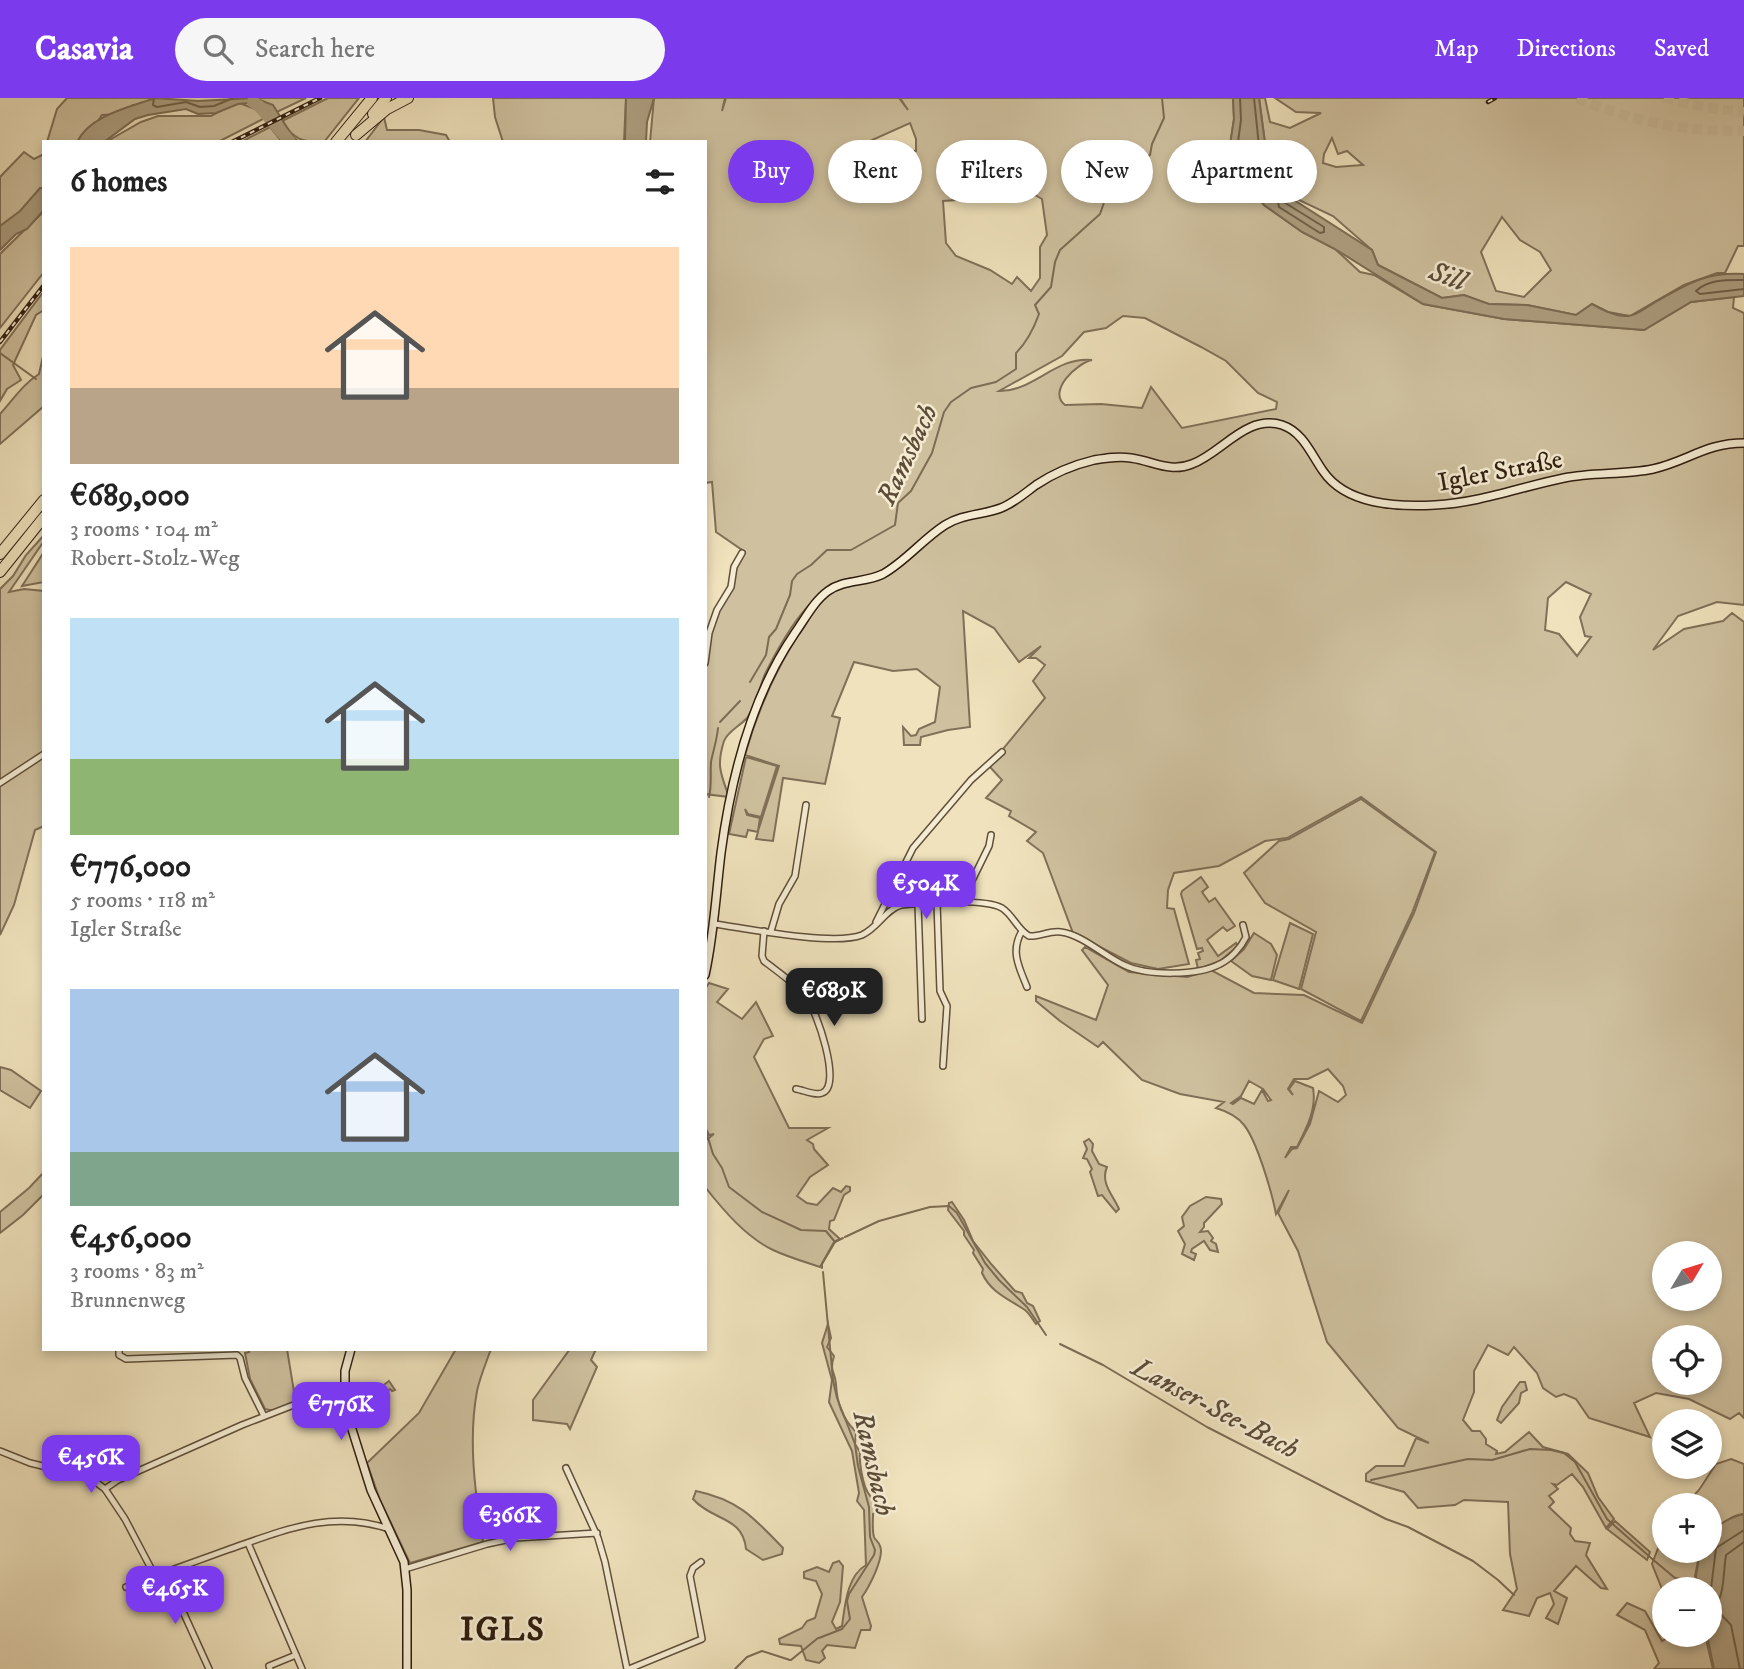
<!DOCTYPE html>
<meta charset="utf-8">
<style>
:root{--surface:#fff;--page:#f6f6f6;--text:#222;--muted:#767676;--accent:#7c3aed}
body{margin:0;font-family:"IM FELL DW Pica",serif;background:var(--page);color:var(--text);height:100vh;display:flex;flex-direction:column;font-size:26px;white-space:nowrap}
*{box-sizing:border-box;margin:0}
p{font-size:23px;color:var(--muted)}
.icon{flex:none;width:38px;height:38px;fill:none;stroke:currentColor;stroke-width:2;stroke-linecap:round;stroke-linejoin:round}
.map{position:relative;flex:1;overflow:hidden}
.side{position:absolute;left:42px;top:42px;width:665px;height:1211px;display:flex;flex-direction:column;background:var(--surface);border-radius:0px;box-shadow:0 4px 10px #0003}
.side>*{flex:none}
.guide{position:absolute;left:728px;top:42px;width:665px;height:63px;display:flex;gap:14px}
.needle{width:46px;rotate:52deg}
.fabs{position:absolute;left:1652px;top:1143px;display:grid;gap:14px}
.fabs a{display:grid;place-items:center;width:70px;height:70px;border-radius:50%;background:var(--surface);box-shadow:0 4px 10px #0003;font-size:35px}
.price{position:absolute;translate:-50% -60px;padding:0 16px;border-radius:14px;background:var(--accent);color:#fff;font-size:23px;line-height:46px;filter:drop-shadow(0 2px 4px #0008)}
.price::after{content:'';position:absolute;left:50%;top:42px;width:21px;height:16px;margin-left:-10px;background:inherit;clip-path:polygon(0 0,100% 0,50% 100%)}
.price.on{background:#222;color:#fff}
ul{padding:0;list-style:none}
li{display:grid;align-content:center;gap:14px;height:371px;padding:0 28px}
li span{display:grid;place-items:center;height:217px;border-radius:0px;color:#555}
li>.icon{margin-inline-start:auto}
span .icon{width:126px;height:126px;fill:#fffc;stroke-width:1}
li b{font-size:30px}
h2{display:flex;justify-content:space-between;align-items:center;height:84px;padding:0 28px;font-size:30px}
.tag{padding:0 24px;border-radius:32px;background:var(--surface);box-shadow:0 4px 10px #0003;font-size:24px;line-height:63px}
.tag.on{background:var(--accent);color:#fff}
header{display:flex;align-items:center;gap:42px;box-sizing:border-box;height:98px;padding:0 35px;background:var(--accent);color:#fff}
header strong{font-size:33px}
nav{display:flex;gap:38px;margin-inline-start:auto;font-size:24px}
.search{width:490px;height:63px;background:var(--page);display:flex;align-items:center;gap:18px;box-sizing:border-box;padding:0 24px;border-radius:38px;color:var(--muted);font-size:26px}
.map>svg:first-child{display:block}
.green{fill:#cfc19f;stroke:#807058;stroke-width:2;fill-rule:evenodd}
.water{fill:#aea082;stroke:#7c6c54;stroke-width:2}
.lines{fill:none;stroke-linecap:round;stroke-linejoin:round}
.shore{stroke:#6f6049;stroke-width:2}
.stream{stroke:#7c6c54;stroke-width:2}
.river{stroke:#aea082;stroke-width:12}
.motorway-tunnel{stroke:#c9bb9a;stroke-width:10;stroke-dasharray:10 5;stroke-linecap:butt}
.minor-casing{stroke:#60503b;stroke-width:8}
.secondary-casing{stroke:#301f10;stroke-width:10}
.motorway-casing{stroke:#301f10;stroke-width:12}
.minor{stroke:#f5ecd3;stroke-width:5}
.secondary{stroke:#f5ecd3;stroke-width:7}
.motorway{stroke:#efe2bc;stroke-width:10}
.rail-casing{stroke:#301f10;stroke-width:4.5}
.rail{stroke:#f5ecd3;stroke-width:2;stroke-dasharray:5;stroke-linecap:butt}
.labels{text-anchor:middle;stroke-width:5;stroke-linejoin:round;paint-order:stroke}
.street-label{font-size:26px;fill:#301f10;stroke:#f5ecd3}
.water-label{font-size:28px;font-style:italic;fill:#5c4c38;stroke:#f5ecd3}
.district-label{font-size:33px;font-weight:bold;letter-spacing:2px;fill:#301f10;stroke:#f5ecd3}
</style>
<header>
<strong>Casavia</strong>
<div class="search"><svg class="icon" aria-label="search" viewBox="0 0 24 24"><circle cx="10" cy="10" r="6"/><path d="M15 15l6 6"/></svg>Search here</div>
<nav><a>Map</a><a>Directions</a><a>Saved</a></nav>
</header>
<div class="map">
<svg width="1744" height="1571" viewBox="0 0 1744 1571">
<rect width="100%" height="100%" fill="#efe2bc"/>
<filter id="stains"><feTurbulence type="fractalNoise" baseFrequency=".00286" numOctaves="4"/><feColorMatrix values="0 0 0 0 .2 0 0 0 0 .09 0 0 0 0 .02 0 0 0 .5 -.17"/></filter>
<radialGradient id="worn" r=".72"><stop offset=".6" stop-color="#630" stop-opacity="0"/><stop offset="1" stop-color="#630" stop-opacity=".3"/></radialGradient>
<g class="green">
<polygon points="67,0 167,0 153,10 133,7 123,16 102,17 84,44 47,44 57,11"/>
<polygon points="245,0 306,0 277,14"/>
<path d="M328,0h31l-35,44c-22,0 -30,-2 -42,-21z"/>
<polygon points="493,0 626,0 624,44 503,44 495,19"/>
<path d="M654,0h71l-3,13 4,-13h173l9,12 -8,-12h333l1,21 -6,39 36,47 38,27 33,17 25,23 14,3 49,29 81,15 140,11 47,-28 43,-5 -1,11 11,5v292l-27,-3 -39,14 -25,34 31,-21 39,-8 9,-8 12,9v796l-5,-5 -9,6 -41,-20 -33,-6 -22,10 16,34 -61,-19 -13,-19 -12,-5 -8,3 -13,-9 -6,-15 -23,-26 -6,8 -20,-10 -14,26v21l-11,28 9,11h8l6,8v5l11,7 -1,3 9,-2 24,-20 14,15 25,7 20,19 10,24 16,22 -8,9 -23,-41 -11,-13 -15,11 -4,-1 5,5 -9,7 5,6 -5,5 22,21 -1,6 5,7 15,2 -4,12 21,34 -6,-1 -25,-22 -22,25 13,7 -9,26 -12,-6 8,-14 -4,-11 -13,5 -8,18 -26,-6 14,-21 -7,-35 -2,-52 -44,-2 -9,5 -37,3 -14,-16 -38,-11v-7l10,-8h28l12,-28 13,5 -31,-15 -71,-86 -29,-91 -20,-38 11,-23 -13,24c-4,-21 -19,-73 -32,-89 -7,-9 -18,-14 -28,-17l8,-6 -44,-8 -38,-14 -39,-38 -5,5 -38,-26 -24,-20v-5l60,24 12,-35 -26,-35 3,-3 44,25 58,5 24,-7 43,23 50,2 58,28 52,-110 22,-61 -75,-55 -74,41 -22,3 -46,25 -45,7 -6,17 -1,18 7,1 15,55 -31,5 -27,-6 -58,-30 -30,-80 -16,-12 9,-9 -27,-16 2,-5 -25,-13 16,-18 -13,-14 56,-68 -12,-17 12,-16 -9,-7h-7l12,-12 -22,16 -25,-34 -31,-17 7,116 -22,3 -27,7 -1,8h-16l-1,-18 8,9 5,-1 3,-6 16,-7 5,-35 -23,-18 -24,2 -39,-9 -22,54 8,2 -15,66 -42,-6 -10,63 -17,-2 2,-7 -10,-2 -2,7 -17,-3 17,-77 31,9 -16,51 -13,-3 -3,-5 2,6 13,3 -2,13 21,-65 -34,-11c14,-49 34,-94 64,-136 7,-10 14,-23 25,-28 6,-3 15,-5 21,-6l-3,-7c-40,7 -70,62 -87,96 -6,14 -9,33 -18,44 -7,8 -19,13 -23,23 -8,25 -3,33 5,56l-24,-3v-125l5,-34 32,-85 -26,-18 -4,-50 -7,1v-341h-55zM910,25l6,16v12l-36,-5 -12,9 -5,-4 9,-11zM1035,97l7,4 5,36 -7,12v31l-9,13 -14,-14 -5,7 -22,-14 -34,-14 -10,-13 -3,-42zM1123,218l22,2 56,29 25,14 32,32 19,9 -1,7 -94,19 -31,-41 -9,21 -41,-4 -36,1c-18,-14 12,-42 27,-45 -36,-4 -59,32 -93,31l63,-35 22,-24 22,-4zM1566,484l25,12 -11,23 5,19 6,1 -14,19 -18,-22 -14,-4 3,-32zM1328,971l15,17 3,9 -8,7 -19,-11 -9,33 -13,24 -5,1 -7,9 6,-11h6c9,-18 20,-38 16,-59l-18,-7 -6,8 4,6 -5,-6 6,-10h14zM1249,983l14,8 8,11 -3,1 -6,-11 -8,14 -13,-6 -8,6 -2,-1 10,-7zM1664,1155h46v45h-46zM1664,1239h46v45h-46z"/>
<path d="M1259,0h6l5,24 20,6 31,-15 -25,-1 -21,-14h469v148h-6l-13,27h-8l-33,12 -54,31 -22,-4 -16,-8 -16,11 -49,-10 -39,-1 -24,-9 -22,3 -64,-33 -6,-15 -39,-34 -53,-25 -11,-18zM1332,40l6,16 9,-3 16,14 -27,2 -13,-4 1,-9zM1502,119l18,23 20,12 11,18 -27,27 -28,-6 -15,-39z"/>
<polygon points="237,4 263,14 265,20 218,44 106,44 141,24 158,18 211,18"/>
<polygon points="384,19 387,32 419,32 446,37 450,44 365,44"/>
<polygon points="270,29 282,44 241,44"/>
<polygon points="24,54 34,61 44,56 44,90 27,110 0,133 0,79"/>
<polygon points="44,113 44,174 0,230 0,156"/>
<polygon points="44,193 44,212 36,217 13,267 21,282 7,291 0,303 0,252"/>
<path d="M44,254v54l-44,38v-30c13,-14 23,-30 39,-40z"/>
<polygon points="44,437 44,443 9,494 24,491 44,493 44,728 35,732 14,807 0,837 0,491 13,478 26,457"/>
<polygon points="44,454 44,484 22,488"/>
<polygon points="1361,701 1435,754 1412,815 1361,923 1301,891 1316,834 1265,805 1244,775 1279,743 1289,741"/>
<polygon points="1201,779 1208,789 1202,794 1209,804 1215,800 1235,828 1227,833 1223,829 1207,842 1218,858 1236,845 1238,848 1220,863 1198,871 1196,862 1200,861 1198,855 1203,853 1202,850 1197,851 1181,796 1182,793"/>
<polygon points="1290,825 1313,836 1299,891 1273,882"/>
<polygon points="1254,835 1271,846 1277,857 1271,882 1252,878 1231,863 1244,851"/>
<path d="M709,885l19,6 -11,13 25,17 14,-17 17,34 -9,3 -10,18 35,71h39l-21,12 6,4 1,5 14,16 -18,12 -13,19 10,7 10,2 16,-17 8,4 5,-6 4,1v4l-6,4 -10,25 -4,1 -1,8 11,10 -6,3 -14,25c-15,-5 -32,-10 -47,-17 -27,-13 -49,-39 -68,-63v-46l9,-7 -5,1 -4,-8v-138z"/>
<polygon points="0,969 11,972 41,993 30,1010 0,992"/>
<path d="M1089,1041l4,5 -1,7 7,13 8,3c-7,16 6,28 12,42l-3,3 -14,-17 -4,1 -8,-24 2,-3 -5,-10 -4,-1 4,-9 -3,-7z"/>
<polygon points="44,1074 44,1096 23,1117 0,1135 0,1114 29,1090"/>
<polygon points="1206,1099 1221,1101 1222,1106 1204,1125 1204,1129 1200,1134 1208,1133 1213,1140 1211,1143 1216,1146 1218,1154 1210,1152 1204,1143 1192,1151 1191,1154 1196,1156 1194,1162 1182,1156 1185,1146 1178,1133 1184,1128 1182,1119 1190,1108"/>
<path d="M952,1104l12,18 9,21 19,24 23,26 7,2 5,10 6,3 7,15 -4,3c-3,-4 -7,-11 -11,-14 -16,-11 -34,-17 -43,-37l1,-4 -10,-16 1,-3 -10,-15v-4l-16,-21 1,-7z"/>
<path d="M828,1226l3,14 -4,9 7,9c-5,17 1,14 2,28 1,19 6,34 20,48l-1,12 5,8c-1,10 2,27 6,37 4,8 9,12 11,22l-4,3c0,7 -1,16 1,23 1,3 5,5 6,9 5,11 -11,41 -18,51l9,29 -1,4h-9l-6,18 -28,-3 -5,6 3,7 -6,5 -13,-3 -5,-14 -21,-2 -1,-5 23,-11 5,-7 8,-3 7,-24 -6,-13 -12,-3v-6l13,-5 12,5 4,-9 6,-2 4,5 -3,36 -8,20 4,7 6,-3c3,-21 5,-50 24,-61l-2,-55 -7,-9 2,-8 -7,-42 -23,-49 3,-22 -10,-37z"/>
<polygon points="248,1251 287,1251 296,1306 274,1313 265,1311 250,1281 245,1255 249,1254"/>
<path d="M456,1251h35c-5,14 -11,28 -14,42 -9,49 -2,102 6,151l-73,21 -30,-63 -13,-37 52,-50z"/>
<polygon points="570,1251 596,1251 591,1262 597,1269 570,1331 567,1326 533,1322 533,1302"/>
<polygon points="389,1283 395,1292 392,1293 390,1291 383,1297 385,1299 382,1301 387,1307 383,1310 372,1296"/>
<polygon points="1520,1284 1525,1284 1527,1292 1521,1295 1519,1305 1501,1325 1497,1322 1502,1309"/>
<path d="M1731,1361l13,5v50c-12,1 -27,11 -34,22v-31h-25l14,-15 17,-26z"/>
<path d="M696,1393c43,9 58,27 87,57l-1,6 -19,6 -17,-11c-3,-33 -34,-28 -53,-50z"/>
<polygon points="1615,1423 1650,1454 1647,1462 1607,1431"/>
<polygon points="1664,1435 1664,1452 1700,1453 1695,1478 1697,1491 1664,1491 1664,1496 1652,1466"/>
<polygon points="1627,1505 1645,1513 1662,1543 1672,1537 1678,1540 1678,1537 1705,1537 1713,1571 1654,1571 1659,1565 1645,1532 1617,1517"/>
</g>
<g class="water">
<path d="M155,0l43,3 57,-3 18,7 20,32 6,5h-17l-13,-26 -20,-13 -11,1 -22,9 -18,1 -12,-5 -38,6 -13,4 -31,23h-27c13,-27 53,-35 78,-44z"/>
<polygon points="626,0 654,0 647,24 646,44 625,44"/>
<path d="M1233,0h26l10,75 11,18 92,59 6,15 64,33 22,-3 25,9 38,1 49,10 16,-11c11,6 24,13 36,12 9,0 21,-11 29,-15 32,-18 49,-29 87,-27v22l-53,6 -47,28 -140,-11 -81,-15 -88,-55 -33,-17 -38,-27 -36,-47 6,-39z"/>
<polygon points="40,90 44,90 44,112 27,131 16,136 0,152 0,128 20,113"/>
<path d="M1744,1416v155h-30l-7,-34 3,-1v-45h-13l-1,-13 4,-25 10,-1c0,-4 -1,-8 0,-12 2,-12 23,-22 34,-24z"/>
</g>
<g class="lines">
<g class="shore">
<polyline points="154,0 153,7 157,9 186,4 200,9 214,8 233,0"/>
<polyline points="1240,0 1241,22 1236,58 1268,101 1273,104 1275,99 1262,77 1254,0"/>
<polygon points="1282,103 1324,129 1324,134 1320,135 1279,109 1278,104"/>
<path d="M1744,182c-17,0 -35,-1 -48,11l4,3 44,-5"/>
<polyline points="1710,1499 1716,1450 1744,1432"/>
<path d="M1740,1571l-9,-44 -16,-17c10,-16 8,-35 11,-53l18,-13"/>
</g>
<g class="stream">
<polyline points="0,255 36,281"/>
<path d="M750,584l16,-27 3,-18 7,-8 14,-34 2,-14 5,-7 14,-9 16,-15h24l44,-25 3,-22 13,-12 21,-38 12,-41 7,-10 20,-14 25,-6 20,-13v-16c11,-11 18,-25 23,-39l-4,-9 16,-18 4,-25 5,-12 40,-36 8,-23 21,-11 10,-20 11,-5 2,-11 12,-26 -2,-20"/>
<polyline points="720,624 740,603"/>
<path d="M709,699c3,-12 1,-23 2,-35 2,-11 6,-22 7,-34"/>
<polyline points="705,1030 713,1056 722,1070 729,1089 762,1114 801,1132 826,1133 835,1144 822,1166 822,1170"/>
<polyline points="845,1139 879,1123 930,1109 949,1108 957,1115 985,1165 999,1182 1027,1209 1046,1237"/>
<polyline points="835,1144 843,1140"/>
<polyline points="1060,1246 1103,1267 1207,1329 1386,1421 1408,1429 1473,1463 1498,1482 1514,1497"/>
<polyline points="1371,1382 1468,1361 1492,1362 1530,1351 1551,1352 1564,1355 1575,1364 1607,1421 1650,1459"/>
<polyline points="1651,1460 1675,1480 1696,1483"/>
<polyline points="819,1540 842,1531 850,1521 847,1503 849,1496 874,1457 875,1452 870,1439 869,1409 858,1368 855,1346 837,1300 833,1282 823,1174"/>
<polyline points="791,1562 818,1540"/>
<polyline points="735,1571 747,1559 762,1553 790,1562"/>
</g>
<polyline class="river" points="253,4 259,8 290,44"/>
<g class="motorway-tunnel">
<path d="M1577,0c53,23 109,34 167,33"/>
<polyline points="1664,0 1703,9 1744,14"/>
</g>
<g class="minor-casing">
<g id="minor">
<polyline points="705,565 709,535 717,512 731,489 734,469 742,455"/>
<polyline points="0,685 44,656"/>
<polyline points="937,805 940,893 947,908 943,968"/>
<polyline points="961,805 989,748 991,737"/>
<polyline points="918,806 922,921"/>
<polyline points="876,824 913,750 971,682 1002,654"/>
<path d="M715,826c34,5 118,22 147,11 16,-7 23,-25 39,-30 22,-2 83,-7 101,3 11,7 15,21 27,28 11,1 21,-6 32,-4 22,3 43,24 63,33 23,11 74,11 96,-1 11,-5 21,-17 26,-27l-3,-12"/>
<path d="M764,833l-2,25 2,5c14,11 31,22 42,36 10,12 37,89 16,96 -6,3 -19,-3 -26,-4"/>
<polyline points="771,833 779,806 795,778 806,707"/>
<path d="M1022,833c-12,20 -3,36 5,56"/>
<polyline points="119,1251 119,1257 126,1261 237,1257 240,1260 245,1280 264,1318"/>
<polyline points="0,1353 30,1365 89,1379 105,1391 125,1421 155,1478"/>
<polyline points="566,1370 598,1440 605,1464 627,1571"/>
<polyline points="105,1391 118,1382 242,1327 304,1303 317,1299 344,1297"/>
<polyline points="248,1445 302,1571"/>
<polyline points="405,1471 487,1446 515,1440 597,1435"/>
<polyline points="165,1474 209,1571"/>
<path d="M126,1489c34,-13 68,-25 101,-37 55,-19 104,-41 162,-21"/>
<polyline points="270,1571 269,1568 296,1557"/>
<polyline points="629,1571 702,1541 690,1478 693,1470 701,1464"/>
</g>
</g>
<g class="secondary-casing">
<g id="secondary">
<path d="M705,877c9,-41 11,-81 16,-122 10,-76 30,-156 74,-220 10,-14 19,-32 33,-42 16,-12 37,-8 55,-17 23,-13 40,-35 62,-49 17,-11 38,-10 56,-17 13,-5 24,-15 35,-23 18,-12 37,-20 58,-25 12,-2 24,-4 37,-2 22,3 39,15 61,6 30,-11 54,-50 90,-39 21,7 29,29 41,46 23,34 74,36 112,34 44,-2 85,-18 129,-27 29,-6 60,-3 89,-9 35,-8 53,-26 91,-26"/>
<polyline points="351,1251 345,1273 345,1309 371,1392 404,1464 407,1492 407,1571"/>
</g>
</g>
<g class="motorway-casing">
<g id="motorway">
<polyline points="373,16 386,0"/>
<polyline points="356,37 387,11 408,0"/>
<polyline points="336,44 372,0"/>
<polyline points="0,456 44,402"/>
<polyline points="0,474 44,419"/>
</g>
</g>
<use href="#minor" class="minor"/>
<use href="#secondary" class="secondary"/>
<use href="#motorway" class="motorway"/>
<g class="rail-casing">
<g id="rail">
<polyline points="1488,4 1495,0"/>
<polyline points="232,44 320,0"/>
<polyline points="0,244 44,187"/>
</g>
</g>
<use href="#rail" class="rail"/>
</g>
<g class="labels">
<g class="street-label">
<text transform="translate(1500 372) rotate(-11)" y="9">Igler Straße</text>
</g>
<g class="water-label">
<text transform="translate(1448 177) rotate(19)" y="10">Sill</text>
<text transform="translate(906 356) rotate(-65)" y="10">Ramsbach</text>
<text transform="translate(1216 1309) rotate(28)" y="10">Lanser-See-Bach</text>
<text transform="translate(875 1365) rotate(77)" y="10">Ramsbach</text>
</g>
<g class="district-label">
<text x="503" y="1542">IGLS</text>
</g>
</g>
<rect width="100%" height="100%" filter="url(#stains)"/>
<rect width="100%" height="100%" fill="url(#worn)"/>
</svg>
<div class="fabs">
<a><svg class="needle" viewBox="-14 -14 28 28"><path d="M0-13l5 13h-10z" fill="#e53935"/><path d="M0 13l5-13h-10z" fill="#767676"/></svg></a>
<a><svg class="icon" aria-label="locate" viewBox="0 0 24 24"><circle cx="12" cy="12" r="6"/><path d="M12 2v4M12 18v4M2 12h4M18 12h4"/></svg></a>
<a><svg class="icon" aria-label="layers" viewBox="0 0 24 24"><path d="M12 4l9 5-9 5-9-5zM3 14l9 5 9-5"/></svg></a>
<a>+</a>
<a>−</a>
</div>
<b class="price" style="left:926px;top:823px">€504K</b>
<b class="price on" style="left:834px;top:930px">€689K</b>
<b class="price" style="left:341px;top:1344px">€776K</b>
<b class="price" style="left:91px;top:1397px">€456K</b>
<b class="price" style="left:510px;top:1455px">€366K</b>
<b class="price" style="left:175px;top:1528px">€465K</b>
<div class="guide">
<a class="tag on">Buy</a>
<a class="tag">Rent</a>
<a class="tag">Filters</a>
<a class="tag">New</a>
<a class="tag">Apartment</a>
</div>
<section class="side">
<h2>6 homes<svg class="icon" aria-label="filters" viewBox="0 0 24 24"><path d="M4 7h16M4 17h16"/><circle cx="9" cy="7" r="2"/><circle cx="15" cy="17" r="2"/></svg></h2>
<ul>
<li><span style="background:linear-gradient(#ffd9b3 65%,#b9a48a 0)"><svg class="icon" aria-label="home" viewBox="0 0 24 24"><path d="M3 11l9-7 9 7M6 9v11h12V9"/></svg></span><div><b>€689,000</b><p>3 rooms · 104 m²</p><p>Robert-Stolz-Weg</p></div></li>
<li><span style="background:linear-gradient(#bfe0f5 65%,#8fb573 0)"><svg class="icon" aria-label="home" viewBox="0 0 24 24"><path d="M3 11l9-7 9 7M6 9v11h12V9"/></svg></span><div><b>€776,000</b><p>5 rooms · 118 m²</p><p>Igler Straße</p></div></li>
<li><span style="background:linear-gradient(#a9c7e8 75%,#7fa58c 0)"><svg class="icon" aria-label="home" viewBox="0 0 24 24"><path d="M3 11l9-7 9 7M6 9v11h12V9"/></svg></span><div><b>€456,000</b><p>3 rooms · 83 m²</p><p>Brunnenweg</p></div></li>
</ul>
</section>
</div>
